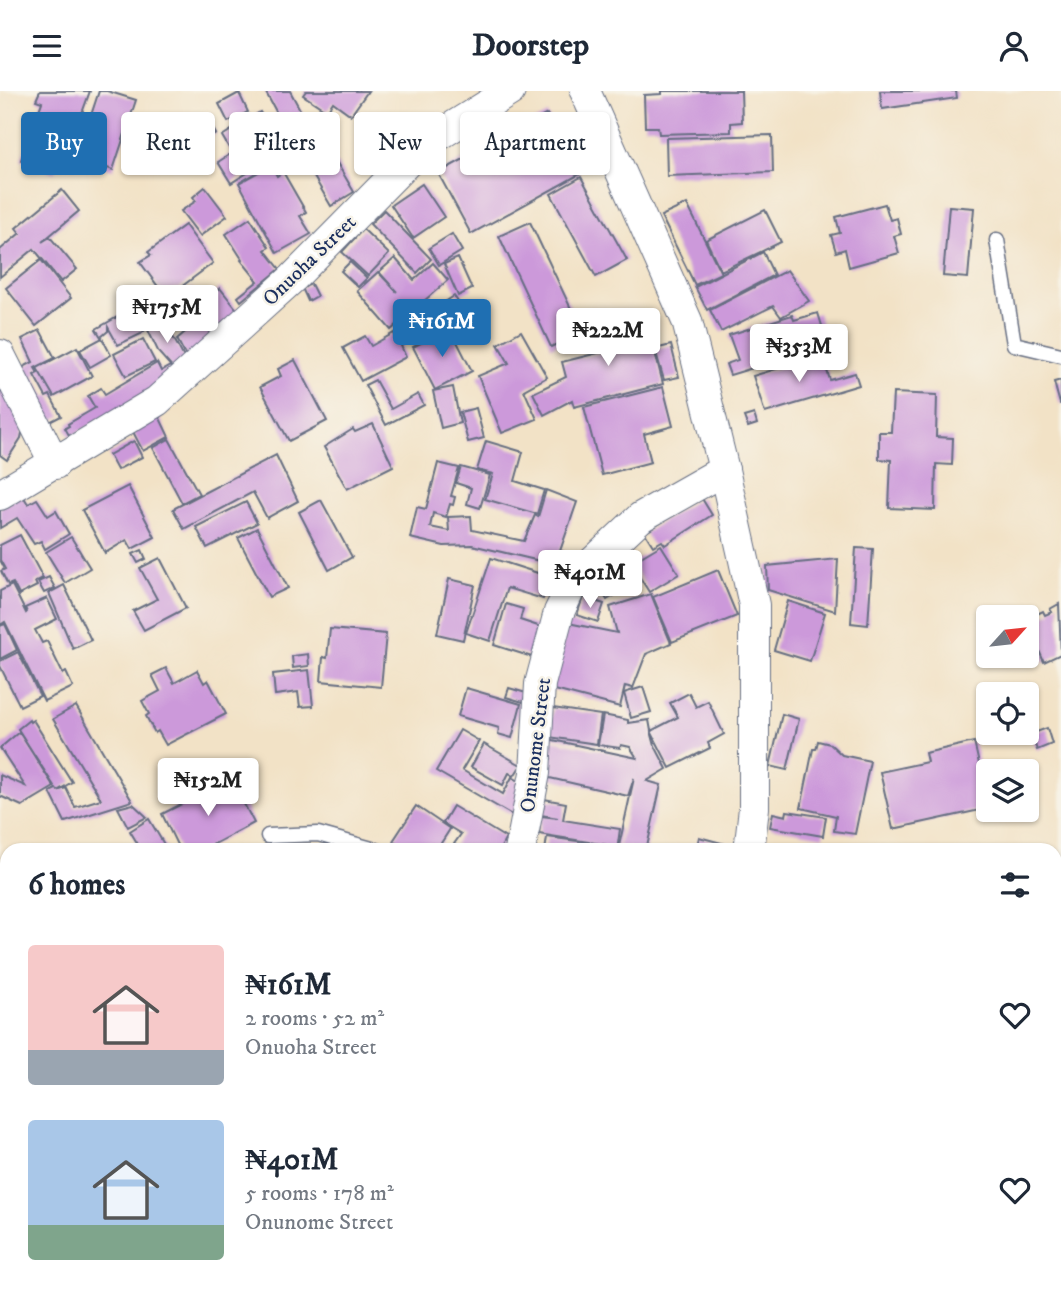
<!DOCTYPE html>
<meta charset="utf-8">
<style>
:root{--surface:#fff;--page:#f6f6f7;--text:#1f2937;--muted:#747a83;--accent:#1f6fb2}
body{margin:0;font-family:"IM FELL DW Pica",serif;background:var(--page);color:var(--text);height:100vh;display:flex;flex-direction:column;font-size:26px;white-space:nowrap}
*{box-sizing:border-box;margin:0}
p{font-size:23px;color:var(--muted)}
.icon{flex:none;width:38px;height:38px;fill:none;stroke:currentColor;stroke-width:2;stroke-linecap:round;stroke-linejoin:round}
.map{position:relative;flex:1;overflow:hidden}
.details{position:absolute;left:0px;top:752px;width:1062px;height:450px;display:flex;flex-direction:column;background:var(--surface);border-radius:21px 21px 0 0;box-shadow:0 2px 5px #0004}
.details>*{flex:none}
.guide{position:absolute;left:21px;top:21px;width:700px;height:63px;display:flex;gap:14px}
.needle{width:46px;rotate:63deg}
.controls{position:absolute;left:976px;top:514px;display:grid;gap:14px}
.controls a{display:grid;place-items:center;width:63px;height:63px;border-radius:7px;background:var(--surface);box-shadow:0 2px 5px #0004;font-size:35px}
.price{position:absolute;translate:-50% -60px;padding:0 16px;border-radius:7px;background:#fff;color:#222;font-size:23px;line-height:46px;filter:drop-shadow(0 2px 4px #0008)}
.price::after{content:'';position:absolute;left:50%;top:42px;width:21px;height:16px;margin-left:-10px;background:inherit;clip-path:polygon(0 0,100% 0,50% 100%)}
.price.selected{background:var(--accent);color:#fff}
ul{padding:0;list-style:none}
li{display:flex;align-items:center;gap:21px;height:175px;padding:0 28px}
li span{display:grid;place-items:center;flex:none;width:196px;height:140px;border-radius:7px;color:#555}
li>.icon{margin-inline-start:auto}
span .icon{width:84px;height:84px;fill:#fffc;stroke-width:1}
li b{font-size:30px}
h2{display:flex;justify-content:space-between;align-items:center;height:84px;padding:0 28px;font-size:30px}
.pill{padding:0 24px;border-radius:7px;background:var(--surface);box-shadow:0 2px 5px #0004;font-size:24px;line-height:63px}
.pill.selected{background:var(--accent);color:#fff}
header{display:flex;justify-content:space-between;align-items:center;height:91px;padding:0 28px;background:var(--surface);font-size:32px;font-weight:700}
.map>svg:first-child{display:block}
.building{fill:#cc99da}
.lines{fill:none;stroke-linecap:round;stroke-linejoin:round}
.lane-casing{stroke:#666e82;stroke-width:17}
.street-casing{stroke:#666e82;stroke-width:32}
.secondary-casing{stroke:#666e82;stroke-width:41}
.lane{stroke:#fff;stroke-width:14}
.street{stroke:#fff;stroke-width:30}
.secondary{stroke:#fff;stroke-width:38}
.labels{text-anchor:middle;stroke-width:5;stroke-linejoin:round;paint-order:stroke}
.street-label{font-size:21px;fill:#1b2f5e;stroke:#f7f3e8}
</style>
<header><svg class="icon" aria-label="menu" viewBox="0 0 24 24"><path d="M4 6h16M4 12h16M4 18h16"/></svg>Doorstep<svg class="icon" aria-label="person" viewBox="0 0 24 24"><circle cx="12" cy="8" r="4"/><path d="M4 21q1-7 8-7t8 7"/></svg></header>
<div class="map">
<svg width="1061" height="1202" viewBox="0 0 1061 1202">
<rect width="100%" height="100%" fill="#f7f3e8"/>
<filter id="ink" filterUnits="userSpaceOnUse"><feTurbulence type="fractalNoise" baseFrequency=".0143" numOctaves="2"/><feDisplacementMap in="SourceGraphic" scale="14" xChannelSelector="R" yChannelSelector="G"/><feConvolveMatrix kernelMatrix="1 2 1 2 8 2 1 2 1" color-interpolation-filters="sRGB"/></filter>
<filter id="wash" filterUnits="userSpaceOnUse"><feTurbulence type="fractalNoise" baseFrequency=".00686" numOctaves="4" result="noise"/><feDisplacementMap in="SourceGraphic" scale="28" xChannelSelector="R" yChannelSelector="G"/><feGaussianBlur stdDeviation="1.57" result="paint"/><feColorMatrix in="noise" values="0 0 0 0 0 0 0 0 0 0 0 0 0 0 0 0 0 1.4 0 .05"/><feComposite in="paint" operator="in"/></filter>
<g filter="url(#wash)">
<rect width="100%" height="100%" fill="#f2e2c6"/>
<g id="blocks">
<g class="building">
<polygon points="40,0 90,0 78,33 55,25 52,32 71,39 55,82 21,69 42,11 36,9"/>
<polygon points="99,0 107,0 136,9 113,79 77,67"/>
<polygon points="265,0 290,0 303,24 306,24 320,43 354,101 331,115 293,50 286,51 279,26"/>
<polygon points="306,0 368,0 351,24 333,11 327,20 303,4"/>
<polygon points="662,0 741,0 742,31 731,32 731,41 659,43 658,36 645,36 644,4 662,3"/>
<polygon points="880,0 956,0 957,7 882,18"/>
<polygon points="239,2 248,21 228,31 219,13"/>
<polygon points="260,21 284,59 231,92 218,71 232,62 222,45"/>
<polygon points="547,23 580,83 471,143 438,82"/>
<polygon points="211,34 216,43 208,47 203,38"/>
<polygon points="198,36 212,68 193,77 178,45"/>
<polygon points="772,44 773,81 667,85 666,47"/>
<polygon points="271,74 277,85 283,81 306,121 300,125 311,143 277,162 239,92"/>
<polygon points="581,86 627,169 596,186 551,103"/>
<polygon points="422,93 444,126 413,147 391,114"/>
<polygon points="205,96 227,125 200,145 181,120 196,110 193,106"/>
<polygon points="62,99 79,120 42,151 50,146 77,178 61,191 34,158 0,186 0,159 20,142 16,137"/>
<polygon points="687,113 721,182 695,194 661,125"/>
<polygon points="885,113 890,129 897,127 901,143 894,145 899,162 849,176 845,158 836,161 831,144 840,142 836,126"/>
<polygon points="949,115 974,117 968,187 943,185"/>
<polygon points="384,119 431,168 417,182 370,133"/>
<polygon points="765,119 781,151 721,180 706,149"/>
<polygon points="250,127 269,156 265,159 280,178 241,210 238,206 258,190 241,169 242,168 226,143"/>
<polygon points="530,131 582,241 551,256 499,145"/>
<polygon points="185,134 213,172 177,199 175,197 165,205 140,171 151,164 148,161"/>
<polygon points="363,138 389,163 368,185 342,161"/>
<polygon points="452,143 462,160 439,174 429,157"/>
<polygon points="763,161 774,184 707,219 695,196"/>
<polygon points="395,167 414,189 433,172 448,189 391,239 357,200 378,181 397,201 379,181"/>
<polygon points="458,167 472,198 458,205 444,173"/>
<polygon points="41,169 71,207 36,235 6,197"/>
<polygon points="350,171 367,187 358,196 341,180"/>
<polygon points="787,179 809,210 781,226 773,215 721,241 710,219"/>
<polygon points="311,193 317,205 308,210 302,197"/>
<polygon points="192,197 208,218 186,236 169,215"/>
<polygon points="220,197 238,220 188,269 177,248 211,219 205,210"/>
<polygon points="454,205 463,218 428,240 420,227"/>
<polygon points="147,206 151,213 140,219 136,211"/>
<polygon points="135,216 144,235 145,239 141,243 118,254 108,236 108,240 101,246 96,238"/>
<polygon points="645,222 663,293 574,316 572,309 544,324 533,302 566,286 562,271 606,260 600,234"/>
<polygon points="818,222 828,254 730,284 726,273 738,269 729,244 792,224 794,229"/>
<polygon points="160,227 166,233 188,274 175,280 159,262 146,235"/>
<polygon points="450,237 472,280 435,299 413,256"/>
<polygon points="417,238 420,243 401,255 406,266 361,290 343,257 365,245 371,255 394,242 398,250"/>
<polygon points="40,239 55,267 35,277 38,282 34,284 46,306 50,304 61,325 44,334 16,280 33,271 22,248"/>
<polygon points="521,240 547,286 524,299 537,328 502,342 478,285 509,272 498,253"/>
<polygon points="102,247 111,264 90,276 80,259"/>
<polygon points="143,248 155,271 126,285 114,263"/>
<polygon points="671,254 679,286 664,289 655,258"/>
<polygon points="77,256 92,285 54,306 37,277"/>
<polygon points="822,264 830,289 855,282 859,294 765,322 753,285"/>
<polygon points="295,269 327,330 289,350 260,296 281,285 278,278"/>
<polygon points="157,272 161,280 170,275 176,286 70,346 65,337 69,335 68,333 95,317 88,305 101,297 105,303"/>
<polygon points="0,284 23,337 21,347 7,369 0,364"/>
<polygon points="375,289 391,318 418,303 424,314 386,334 365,294"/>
<polygon points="1061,289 1061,313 1060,313 1054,291"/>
<polygon points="453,296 460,332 441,337 433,300"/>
<polygon points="663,296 673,335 644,343 651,371 602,384 584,316"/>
<polygon points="893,302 937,304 936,346 953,347 952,374 936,373 935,419 889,417 891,369 879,368 879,341 891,341"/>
<polygon points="476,317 484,347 468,351 460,321"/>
<polygon points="158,323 169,346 143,360 131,337"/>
<polygon points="754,323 757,333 748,336 744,326"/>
<polygon points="373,333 393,375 347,398 324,356 353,338 355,341"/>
<polygon points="169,348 199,403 182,412 153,357"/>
<polygon points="134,350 142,366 117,379 109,364"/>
<polygon points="486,350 523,361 515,390 544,399 537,423 485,408 493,383 477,379"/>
<polygon points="276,364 298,410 267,427 253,401 184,438 173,418"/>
<polygon points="438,372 459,377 451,405 455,406 453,414 450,413 446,426 433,422 430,436 449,440 448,426 471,425 472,439 524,450 535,424 538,426 546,399 577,411 560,460 565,461 561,475 472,454 444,455 410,447 417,416 426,418"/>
<polygon points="461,376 490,384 480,417 467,413 471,397 456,392"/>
<polygon points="128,395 155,446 132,458 127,449 105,462 82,419"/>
<polygon points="22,403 28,413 37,408 48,425 56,420 69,443 45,458 41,450 34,453 17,427 0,437 0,417"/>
<polygon points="701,406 712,424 665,454 662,450 653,455 645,442"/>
<polygon points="321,409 352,466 329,479 299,421"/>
<polygon points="246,411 257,432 207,457 196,436"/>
<polygon points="257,437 288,497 269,506 238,447"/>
<polygon points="20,444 43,487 35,491 37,495 19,504 13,492 8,494 1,480 5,478 0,469 0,454"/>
<polygon points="71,446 90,477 65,492 46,461"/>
<polygon points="661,454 679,483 649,501 631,472"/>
<polygon points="856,457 873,458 868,534 851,532"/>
<polygon points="142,459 146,468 138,472 133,463"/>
<polygon points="160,467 186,517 144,539 133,520 157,508 140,477"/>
<polygon points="491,467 550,486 543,508 507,497 490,550 466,542"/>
<polygon points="838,468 835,520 768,499 767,475"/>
<polygon points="628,471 639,490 607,509 596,491"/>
<polygon points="718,479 737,525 672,551 653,506"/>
<polygon points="49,486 55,497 44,502 38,491"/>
<polygon points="449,488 475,494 463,549 437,543"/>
<polygon points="12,494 26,522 27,521 25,517 47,507 57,528 35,539 42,552 47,550 63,583 66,581 73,596 44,610 5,531 0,534 0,500"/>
<polygon points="64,494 91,549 73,558 49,502"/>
<polygon points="651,503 671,552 646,563 633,597 625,595 620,616 551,598 568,532 617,542 610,516"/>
<polygon points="583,506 604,513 598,531 577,524"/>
<polygon points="788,510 825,522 810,570 774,559"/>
<polygon points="506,513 523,518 520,529 541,536 532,566 494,554"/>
<polygon points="1059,513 1061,563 1044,571 1036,553 1039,551 1032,536 1037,533 1033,525 1043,520 1045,524 1052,521 1050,518"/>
<polygon points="5,533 17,559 0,568 0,535"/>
<polygon points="330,538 386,543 381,596 321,590 323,566 327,567"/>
<polygon points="18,561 40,605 20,615 0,575 0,570"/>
<polygon points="308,563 309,575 293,577 292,565"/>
<polygon points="166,577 174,592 197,579 204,592 208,589 226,623 166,654 158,640 155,642 146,625 149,623 142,610 160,600 152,584"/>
<polygon points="309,579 313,615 300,616 298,601 275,604 273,583"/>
<polygon points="643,596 651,621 631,627 624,602"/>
<polygon points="466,597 521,613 512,647 498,643 499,637 458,625"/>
<polygon points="509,597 526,602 523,611 506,606"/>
<polygon points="689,602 696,616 708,610 724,643 708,652 710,657 670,677 651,640 655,655 667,678 647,690 661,694 646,760 619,755 634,687 628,705 541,685 545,667 552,668 544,666 548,648 637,667 630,656 621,654 620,657 598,654 603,624 628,629 628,632 649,629 651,640 678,626 670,612"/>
<polygon points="76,615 132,710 65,731 50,701 56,698 18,638 29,629 30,631 33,629 72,691 57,700 66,697 75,716 101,708 53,628"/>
<polygon points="553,617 601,624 597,653 549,646"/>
<polygon points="782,623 799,628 787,679 770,675"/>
<polygon points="1047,637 1052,653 1037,659 1031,643"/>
<polygon points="460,639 479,650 462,679 503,703 512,686 529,696 512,724 436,680"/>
<polygon points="19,641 54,696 22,715 0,705 0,684 25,695 0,657"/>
<polygon points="818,650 830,653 842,664 870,670 855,743 834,740 836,725 801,717 813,658 816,658"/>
<polygon points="974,651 989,717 893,738 880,681 927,671 925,662"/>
<polygon points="484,653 521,674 514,685 509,682 503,694 471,676"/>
<polygon points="231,688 254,732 201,760 180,760 162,723"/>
<polygon points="544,708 566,712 563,729 620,738 617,760 545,760 547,746 607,754 539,743 541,725 558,727 541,724"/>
<polygon points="133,713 147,726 128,736 118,717"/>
<polygon points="416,715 450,738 436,760 406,760 393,750"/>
<polygon points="453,715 506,747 499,760 464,760 454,753 461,743 443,732"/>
<polygon points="787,720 826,726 823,745 770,736 773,722 786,725"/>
<polygon points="149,728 168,760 142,760 130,740"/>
<polygon points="699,746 729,754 728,760 696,760"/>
<polygon points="0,861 7,868 7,900 0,893"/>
<polygon points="0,1130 7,1131 7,1173 3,1173 2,1180 0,1180"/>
<polygon points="163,1195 205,1195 209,1198 205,1202 156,1202"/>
<polygon points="393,1195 428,1195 432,1202 397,1202"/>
<polygon points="678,1195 695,1195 699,1202 667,1202"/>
</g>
</g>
</g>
<g filter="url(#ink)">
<use href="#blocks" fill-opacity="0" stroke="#666e82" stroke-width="2"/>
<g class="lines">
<g class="lane-casing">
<g id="lane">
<polyline points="997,149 1014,253 1061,264"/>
<polyline points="268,745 318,743 379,760"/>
</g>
</g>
<g class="street-casing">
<g id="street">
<polyline points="585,0 687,230 724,379 754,514 754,717 749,760"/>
<polyline points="0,264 55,373"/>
<polyline points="0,404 157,310 293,187 425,53 510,0"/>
<polyline points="520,760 535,682 540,593 559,521 575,488 641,426 724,379"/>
<polyline points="0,983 7,987"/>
<polyline points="1055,1052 1061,1050"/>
<polyline points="239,1195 243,1202"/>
<polyline points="545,1195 549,1202"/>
<polyline points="832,1195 836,1202"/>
</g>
</g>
<g class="secondary-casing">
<g id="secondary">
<polyline points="1055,962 1061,946"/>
<polyline points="963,1202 966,1195"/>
</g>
</g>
<use href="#lane" class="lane"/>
<use href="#street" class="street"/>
<use href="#secondary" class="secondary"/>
</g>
</g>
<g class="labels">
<g class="street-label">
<text transform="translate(309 169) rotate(-44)" y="7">Onuoha Street</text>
<text transform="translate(535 654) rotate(-83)" y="7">Onunome Street</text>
</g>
</g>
</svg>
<div class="controls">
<a><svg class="needle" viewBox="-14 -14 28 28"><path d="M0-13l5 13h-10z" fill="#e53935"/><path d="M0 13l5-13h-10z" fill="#747a83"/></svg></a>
<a><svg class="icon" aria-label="locate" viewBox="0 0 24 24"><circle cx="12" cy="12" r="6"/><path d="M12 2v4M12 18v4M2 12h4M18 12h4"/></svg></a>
<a><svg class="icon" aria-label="layers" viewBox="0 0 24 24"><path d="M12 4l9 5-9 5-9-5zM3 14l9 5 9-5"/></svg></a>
</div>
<b class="price" style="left:167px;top:254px">₦175M</b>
<b class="price selected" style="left:442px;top:268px">₦161M</b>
<b class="price" style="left:608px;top:277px">₦222M</b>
<b class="price" style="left:799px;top:293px">₦353M</b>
<b class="price" style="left:590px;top:519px">₦401M</b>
<b class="price" style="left:208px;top:727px">₦152M</b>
<div class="guide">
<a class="pill selected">Buy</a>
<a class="pill">Rent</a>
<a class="pill">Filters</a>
<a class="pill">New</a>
<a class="pill">Apartment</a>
</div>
<section class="details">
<h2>6 homes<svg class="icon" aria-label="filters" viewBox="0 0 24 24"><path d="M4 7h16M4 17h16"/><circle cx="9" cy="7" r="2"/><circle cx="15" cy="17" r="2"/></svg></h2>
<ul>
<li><span style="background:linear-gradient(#f6c9c9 75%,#9aa5b1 0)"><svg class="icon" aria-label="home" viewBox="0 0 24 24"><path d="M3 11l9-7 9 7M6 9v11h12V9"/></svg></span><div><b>₦161M</b><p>2 rooms · 52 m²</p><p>Onuoha Street</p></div><svg class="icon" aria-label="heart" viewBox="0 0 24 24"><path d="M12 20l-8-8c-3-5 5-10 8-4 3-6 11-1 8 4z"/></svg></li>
<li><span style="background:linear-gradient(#a9c7e8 75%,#7fa58c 0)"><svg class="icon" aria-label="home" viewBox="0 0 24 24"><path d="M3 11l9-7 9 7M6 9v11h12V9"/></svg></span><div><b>₦401M</b><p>5 rooms · 178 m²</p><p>Onunome Street</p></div><svg class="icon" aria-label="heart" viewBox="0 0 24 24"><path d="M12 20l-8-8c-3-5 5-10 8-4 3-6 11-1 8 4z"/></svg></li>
</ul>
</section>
</div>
